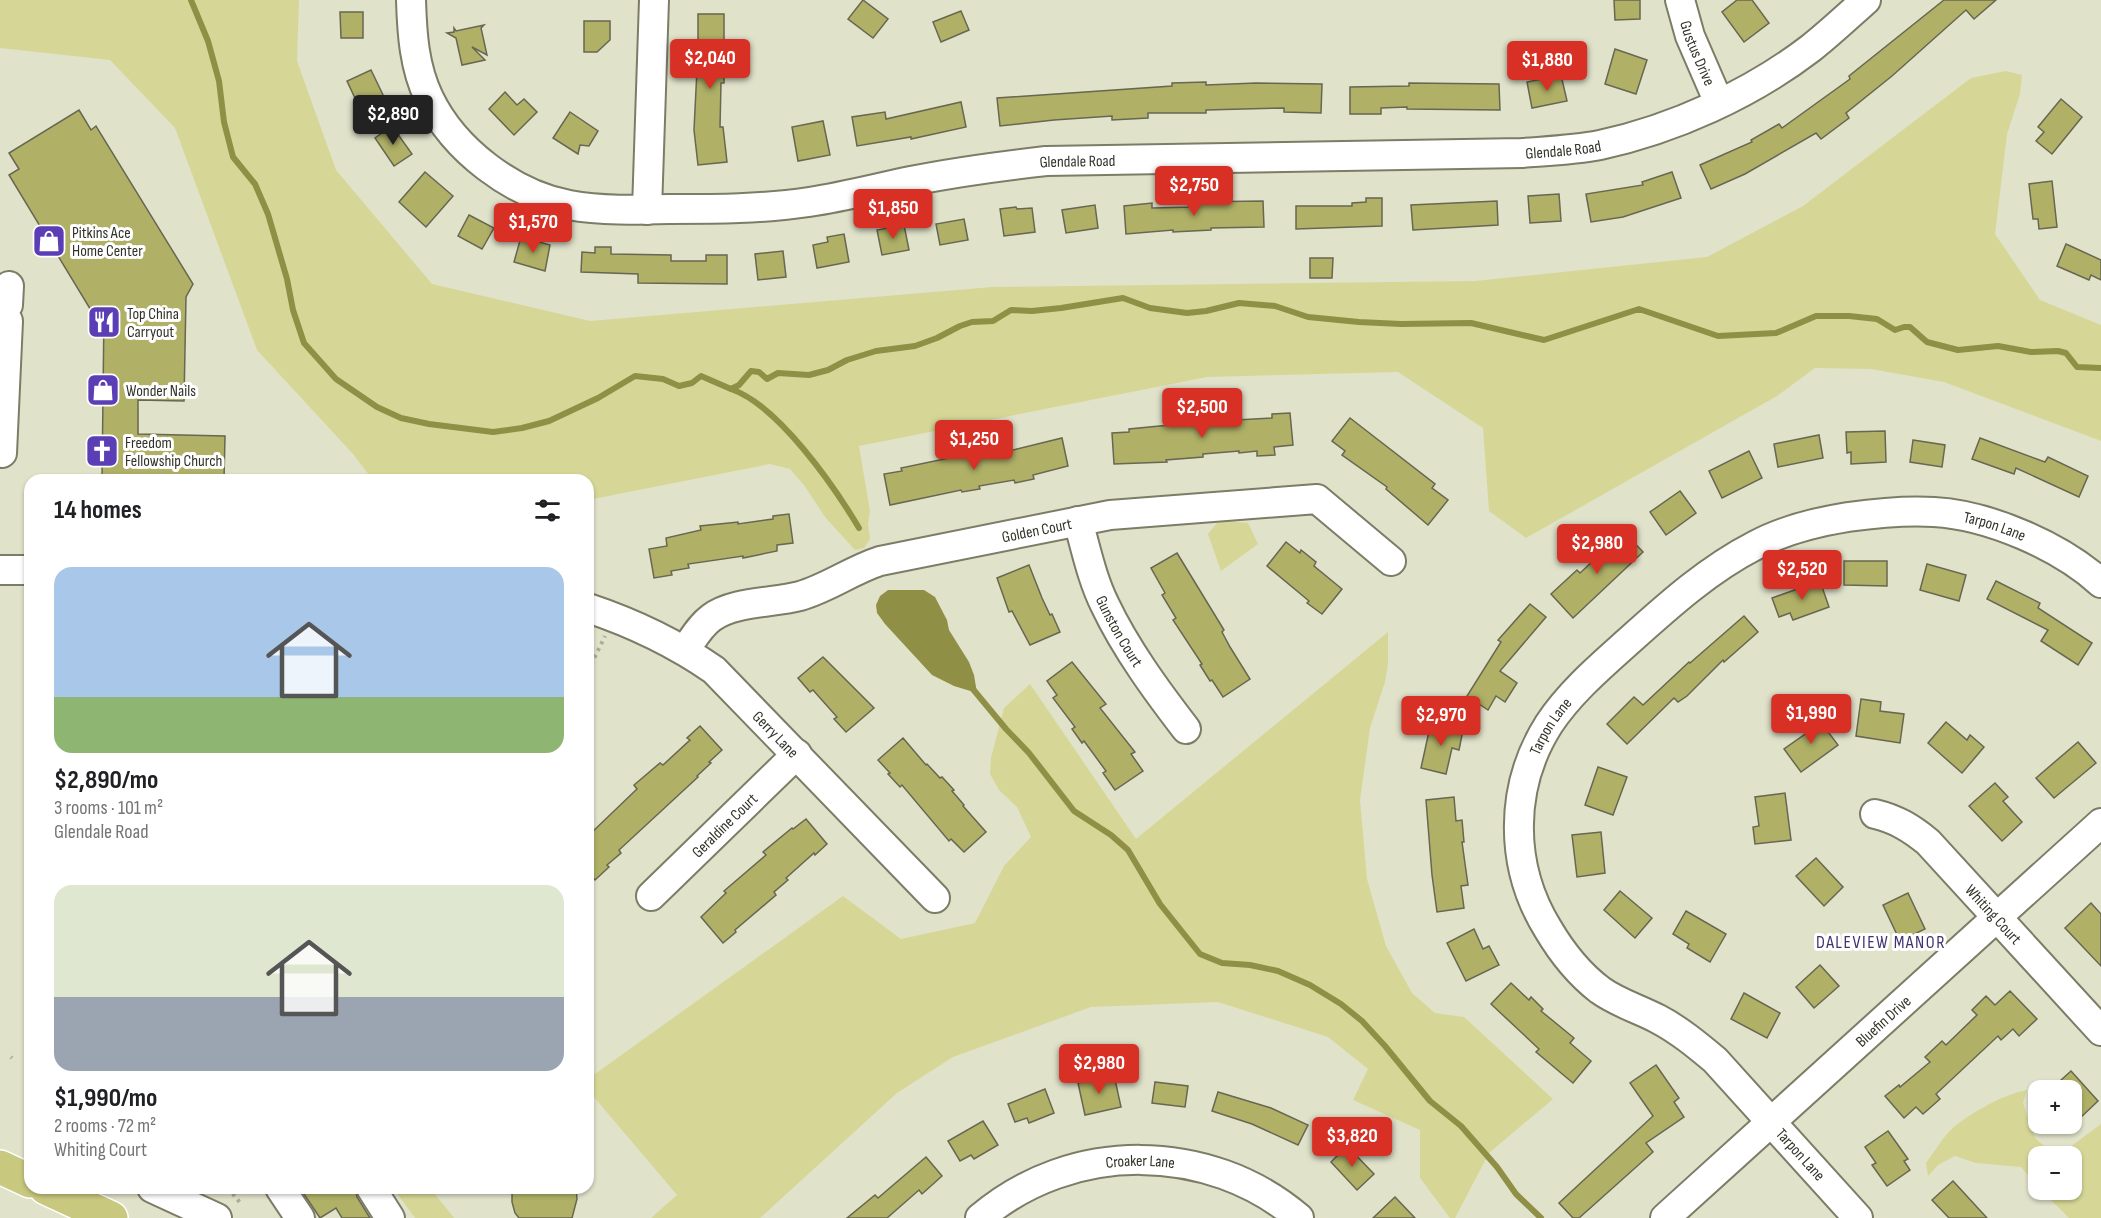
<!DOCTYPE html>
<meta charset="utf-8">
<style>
:root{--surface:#fff;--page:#f6f6f6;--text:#202124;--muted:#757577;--accent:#d93025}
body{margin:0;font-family:"Sofia Sans Condensed",sans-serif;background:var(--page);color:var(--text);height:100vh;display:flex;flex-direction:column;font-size:22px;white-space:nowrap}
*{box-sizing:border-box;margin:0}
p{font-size:20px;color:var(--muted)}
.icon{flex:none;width:33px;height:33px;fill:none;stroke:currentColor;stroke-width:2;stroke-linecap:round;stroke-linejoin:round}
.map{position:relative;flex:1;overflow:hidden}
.drawer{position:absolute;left:24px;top:474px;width:570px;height:720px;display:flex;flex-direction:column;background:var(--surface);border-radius:18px;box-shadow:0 2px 4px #0004}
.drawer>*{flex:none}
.buttons{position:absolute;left:2028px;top:1080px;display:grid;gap:12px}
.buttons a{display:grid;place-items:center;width:54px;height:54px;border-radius:12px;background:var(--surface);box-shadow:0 2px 4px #0004;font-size:30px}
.price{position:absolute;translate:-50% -51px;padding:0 14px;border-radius:6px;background:var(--accent);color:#fff;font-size:20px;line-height:39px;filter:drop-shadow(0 2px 3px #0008)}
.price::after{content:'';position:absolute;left:50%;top:36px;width:18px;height:14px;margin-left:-9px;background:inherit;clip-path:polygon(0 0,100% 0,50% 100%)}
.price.selected{background:#222;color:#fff}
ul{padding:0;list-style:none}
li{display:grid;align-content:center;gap:12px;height:318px;padding:0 30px}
li span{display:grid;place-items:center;height:186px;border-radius:18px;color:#555}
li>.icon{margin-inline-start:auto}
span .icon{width:108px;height:108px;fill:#fffc;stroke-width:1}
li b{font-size:26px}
h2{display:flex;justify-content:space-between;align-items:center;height:72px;padding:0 30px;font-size:26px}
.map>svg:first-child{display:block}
.green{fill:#d6d797}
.water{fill:#8f8f45}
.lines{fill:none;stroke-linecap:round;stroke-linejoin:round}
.stream{stroke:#8f8f45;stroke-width:6}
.building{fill:#b0b167;stroke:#676752;stroke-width:1.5}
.minor-casing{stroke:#7c7c67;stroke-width:32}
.major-casing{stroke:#fff;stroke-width:36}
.path{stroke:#acad99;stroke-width:4;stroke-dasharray:3 4.5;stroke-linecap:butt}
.minor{stroke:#fff;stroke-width:28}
.major{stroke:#c8c87f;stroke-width:33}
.labels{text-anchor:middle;stroke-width:6;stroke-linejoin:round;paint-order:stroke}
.street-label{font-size:16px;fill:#323229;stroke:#fff}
.poi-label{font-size:16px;fill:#323229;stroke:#fff;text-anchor:start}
.neighbourhood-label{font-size:18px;letter-spacing:1.5px;fill:#3f3470;stroke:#fff}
</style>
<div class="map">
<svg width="2101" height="1218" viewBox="0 0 2101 1218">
<rect width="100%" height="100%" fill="#e1e2ca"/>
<g class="green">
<polygon points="0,0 299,0 297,61 336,170 432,284 590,321 992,287 1475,281 1707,257 1803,206 1971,78 2006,71 2022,75 2020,94 2007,134 1995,234 2040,300 2101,325 2101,441 1944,382 1871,369 1815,368 1777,396 1526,538 1489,511 1483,428 1398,372 1207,377 859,446 870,511 868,524 870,539 864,548 855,550 825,517 804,485 790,469 770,464 588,500 588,480 373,480 353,454 257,350 175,128 110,60 0,48"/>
<polygon points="1228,521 1248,523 1258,544 1221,571 1208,534 1217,523"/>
<polygon points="1388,632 1388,664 1385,682 1370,728 1360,800 1367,879 1386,946 1412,993 1435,1013 1464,1017 1553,1099 1489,1153 1455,1218 1450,1218 1420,1178 1420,1130 1353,1100 1368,1069 1328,1037 1218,1002 1091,1007 953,1057 897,1093 760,1218 651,1218 677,1195 588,1090 588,1079 843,896 901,939 975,923 1004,866 1031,837 1017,807 999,790 990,774 991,758 1004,708 1030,684 1136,839"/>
<path d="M2027,1090l-4,13 12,35 21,18h-18v31l-17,-20 -45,-4 -21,-7 -17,9 -10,11 -2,-13c9,-12 18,-28 29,-37 21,-16 47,-31 72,-36z"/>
<polygon points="2101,1124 2101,1218 2069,1218 2041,1190 2072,1190 2072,1156 2058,1156"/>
<polygon points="393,1188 430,1188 454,1218 415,1218"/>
</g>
<polygon class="water" points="888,590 924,590 935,597 947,620 949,630 969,662 974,675 977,693 954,686 932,675 885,624 877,613 876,605 880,596"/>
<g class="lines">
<g class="stream">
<polyline points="191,0 208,41 219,81 224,122 233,157 255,184 268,214 287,279 293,310 304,343 336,379 377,407 401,418 429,424 493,432 522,428 549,421 598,398 635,376 663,379 679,386 692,383 701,376 731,389 739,385 751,371 759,372 767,379 778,373 809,375 828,370 847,360 876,351 915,346 937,338 960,326 972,322 993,321 1011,310 1032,311 1061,308 1123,298 1150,308 1187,313 1206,311 1239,303 1275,306 1308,317 1359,322 1401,324 1471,323 1544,340 1639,309 1718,336 1776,333 1816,316 1849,316 1877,319 1895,330 1904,327 1910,327 1927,342 1958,350 1998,346 2031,352 2058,351 2066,353 2077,367 2101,368"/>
<path d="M731,389c47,16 103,97 128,139"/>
<polyline points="972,688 1006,729 1029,753 1074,811 1111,835 1128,850 1160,904 1200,954 1222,963 1250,965 1278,971 1310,985 1341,1004 1362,1021 1385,1046 1430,1101 1461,1126 1497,1167 1516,1194 1541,1218"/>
</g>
</g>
<g class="building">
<polygon points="863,0 888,19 873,38 848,19"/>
<polygon points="1614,0 1640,0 1640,19 1615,20"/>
<polygon points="1737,0 1752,0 1769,23 1744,42 1722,12"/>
<polygon points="1944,0 1996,0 1974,19 1966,10 1892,76 1846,113 1849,118 1821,139 1816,133 1745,174 1711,189 1700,165 1752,142 1751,140 1779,124 1782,128 1850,79 1849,76"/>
<polygon points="961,11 969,30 941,42 933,22"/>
<polygon points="340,12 363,12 363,38 341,38"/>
<polygon points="698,14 724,14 724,83 721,83 720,127 723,127 727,162 698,165 694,130 698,49"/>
<polygon points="584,21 610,21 610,40 597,52 584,52"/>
<polygon points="484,25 481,28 487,55 472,47 485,60 462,65 456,38 447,33 454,32 454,28 456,31"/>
<polygon points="1615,49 1647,60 1636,94 1605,84"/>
<polygon points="371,70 385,99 361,111 347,81"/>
<polygon points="1561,75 1567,101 1532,108 1527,82"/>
<polygon points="1206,82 1206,85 1256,83 1322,84 1321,113 1284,112 1284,108 1206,110 1206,113 1148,113 1148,118 1112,120 1112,116 1054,120 1000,126 997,98 1172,86 1172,83"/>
<polygon points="1409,83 1499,84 1500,110 1407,109 1407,107 1381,108 1381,114 1350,114 1350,87 1409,86"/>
<polygon points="505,92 517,105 524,99 537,112 514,135 489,109"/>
<polygon points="2061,99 2082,117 2052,154 2036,141 2044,132 2038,127"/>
<polygon points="961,102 966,127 911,139 911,137 857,146 852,117 885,112 886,119"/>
<polygon points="79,110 91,130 96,126 193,284 186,297 184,401 138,400 138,434 225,436 224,480 102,480 104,312 92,312 9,175 19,169 9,153"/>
<polygon points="570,112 598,131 589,146 580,145 578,154 553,138"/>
<polygon points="823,121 830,155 798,161 792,127"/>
<polygon points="392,126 412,154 394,166 375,138"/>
<polygon points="425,172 453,196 426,227 399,202"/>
<polygon points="1672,172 1681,198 1623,217 1591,222 1586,194 1643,185 1642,182"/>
<polygon points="2052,181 2057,227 2039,229 2038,219 2033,219 2029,184"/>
<polygon points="1559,194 1561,221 1530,223 1528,196"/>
<polygon points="1366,198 1382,198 1382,226 1296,229 1296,206 1352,206 1352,203 1366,202"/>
<polygon points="1263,201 1264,227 1211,228 1211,230 1173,232 1173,230 1126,234 1124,206 1152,203 1152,208 1192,207 1192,202"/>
<polygon points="1497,201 1498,225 1413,230 1411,205"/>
<polygon points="1095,205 1098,228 1066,233 1062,210"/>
<polygon points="1016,207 1017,209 1032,208 1035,232 1004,236 1000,209"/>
<polygon points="469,215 494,228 482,249 458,236"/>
<polygon points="964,219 968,240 940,245 936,224"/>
<polygon points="904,225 909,250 882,255 877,230"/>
<polygon points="844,234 849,262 817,268 813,245 828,242 827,237"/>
<polygon points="521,237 550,245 545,271 514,262"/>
<polygon points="2066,244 2101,260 2101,280 2091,275 2089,280 2057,266"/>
<polygon points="595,247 611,247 611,254 671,255 671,261 706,261 706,255 727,255 727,284 638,283 638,274 581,272 582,252 595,253"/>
<polygon points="783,251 786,277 758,280 755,254"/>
<polygon points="1310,258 1333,258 1332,278 1310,278"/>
<polygon points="1290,413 1293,445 1274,447 1275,455 1257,456 1257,451 1239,453 1239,451 1203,454 1203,457 1166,460 1167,462 1114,464 1112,433 1129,432 1129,429 1201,422 1201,418 1236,418 1236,420 1272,418 1272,414"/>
<polygon points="1350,418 1435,484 1432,488 1448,500 1428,525 1386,489 1387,487 1342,455 1345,451 1332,441"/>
<polygon points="1885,431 1886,462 1851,464 1851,452 1847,453 1846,432"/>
<polygon points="1819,435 1823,458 1778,467 1774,444"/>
<polygon points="1062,438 1068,466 1033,475 1034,479 1015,483 1014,480 979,486 980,489 962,492 961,490 890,505 884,474 902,471 901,468 973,453 1008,446 1009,451"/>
<polygon points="1980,438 2045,462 2048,457 2088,476 2079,497 2016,468 2014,474 1972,459"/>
<polygon points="1913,440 1945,445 1942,467 1910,462"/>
<polygon points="1749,451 1762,478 1722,498 1709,471"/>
<polygon points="1680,491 1696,513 1666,535 1650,512"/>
<polygon points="789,514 793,543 777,545 777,551 743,558 743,556 688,564 689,568 671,571 672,575 654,578 649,549 667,546 666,538 701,530 700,526 738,522 738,524 773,519 773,516"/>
<polygon points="1624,532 1643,552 1573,618 1551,594 1577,570 1580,573"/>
<polygon points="1286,542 1300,553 1301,550 1316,562 1314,566 1342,589 1322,614 1307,603 1309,601 1267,566"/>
<polygon points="1177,553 1224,630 1222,632 1230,647 1250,679 1223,697 1212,680 1210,681 1200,665 1202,664 1173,620 1176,618 1162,595 1165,593 1151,568"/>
<polygon points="1844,561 1887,561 1887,586 1844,585"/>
<polygon points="1927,564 1966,575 1959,601 1920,590"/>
<polygon points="1029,565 1042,598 1050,615 1052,614 1060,632 1030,645 1012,611 1009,612 997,578"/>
<polygon points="1820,581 1829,607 1793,620 1790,613 1779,617 1772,598"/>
<polygon points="1996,581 2040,603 2038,608 2092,643 2078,665 2041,641 2048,630 1987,599"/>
<polygon points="1530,604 1546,617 1500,671 1517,683 1505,702 1496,696 1488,710 1467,696 1501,642 1498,640"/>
<polygon points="1744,616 1758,632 1724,662 1723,660 1687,696 1678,702 1674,698 1627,744 1607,724 1634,697 1643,705 1689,662 1690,663"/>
<polygon points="823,657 874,708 846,732 834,719 837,717 813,690 810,692 798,678"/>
<polygon points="1072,662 1106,704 1100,708 1135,752 1131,754 1143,771 1115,790 1103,773 1106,771 1084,741 1082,743 1072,729 1075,727 1053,698 1057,695 1047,681"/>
<polygon points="1861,699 1881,702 1880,711 1904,714 1900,743 1856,736"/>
<polygon points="1817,717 1838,745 1801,772 1784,749 1808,732 1804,727"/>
<polygon points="1431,722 1463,730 1459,750 1452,748 1446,774 1421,768"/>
<polygon points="1946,722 1967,740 1970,735 1984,747 1962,773 1928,743"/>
<polygon points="700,726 722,750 709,762 711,763 697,776 698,777 619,850 621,853 607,865 609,867 595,880 588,872 588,836 637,789 634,785 660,763 663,765 690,740 687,738"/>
<polygon points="903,738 926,765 927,764 940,778 942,777 954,790 952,791 964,805 963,806 986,832 964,852 951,839 949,841 902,785 900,787 888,774 890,773 878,760"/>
<polygon points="2078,742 2096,763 2054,798 2036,778"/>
<polygon points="1598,767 1627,777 1613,815 1585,805"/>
<polygon points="1995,783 2008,797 2003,801 2022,822 2002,841 1969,806"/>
<polygon points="1785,793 1791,840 1755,844 1753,827 1759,826 1755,797"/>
<polygon points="1454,797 1456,821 1462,820 1464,842 1462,842 1468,885 1461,886 1464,908 1437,912 1432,875 1426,800"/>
<polygon points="806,819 827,844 815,855 814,853 786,878 788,880 774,892 776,895 735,930 736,932 723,943 701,917 726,893 724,891 766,855 763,852 792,828 793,829"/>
<polygon points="1601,832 1605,873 1577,877 1572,835"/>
<polygon points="1816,858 1843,887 1824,906 1796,876"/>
<polygon points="1620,891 1652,918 1635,938 1604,910"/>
<polygon points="1908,893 1925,929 1900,941 1883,905"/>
<polygon points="2091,903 2101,914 2101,966 2065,928"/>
<polygon points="1686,911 1726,934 1710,962 1687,948 1689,944 1673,934"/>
<polygon points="1474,929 1483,949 1489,946 1499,965 1466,981 1447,943"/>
<polygon points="1820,965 1839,986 1814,1008 1796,987"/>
<polygon points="1511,983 1529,1000 1531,997 1543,1009 1541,1011 1574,1038 1570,1043 1591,1061 1573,1083 1536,1052 1539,1049 1491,1004"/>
<polygon points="2010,991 2037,1019 2019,1036 2013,1029 2001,1040 1998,1036 1936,1094 1940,1099 1923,1114 1916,1107 1904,1118 1885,1096 1899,1085 1900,1087 1930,1062 1925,1057 1942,1041 1946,1045 1977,1015 1972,1010 1986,996 1995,1005"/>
<polygon points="1744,993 1780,1013 1767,1038 1731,1019"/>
<polygon points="1656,1065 1679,1098 1674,1102 1684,1117 1646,1143 1653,1152 1579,1218 1573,1218 1559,1203 1653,1116 1630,1083"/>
<polygon points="2071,1071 2098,1101 2079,1119 2072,1112 2072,1090 2050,1090"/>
<polygon points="1114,1075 1121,1107 1085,1115 1078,1083"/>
<polygon points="1155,1082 1188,1086 1185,1107 1152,1103"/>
<polygon points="1045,1089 1054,1113 1029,1123 1027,1118 1015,1122 1008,1104"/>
<polygon points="1218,1092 1271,1108 1308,1125 1298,1145 1252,1124 1212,1111"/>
<polygon points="983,1121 998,1145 974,1159 971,1155 960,1161 948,1141"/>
<polygon points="1888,1131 1908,1159 1904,1161 1910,1170 1887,1186 1872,1165 1876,1163 1865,1147"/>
<polygon points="1347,1146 1374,1174 1357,1190 1331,1162"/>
<polygon points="926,1157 942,1176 922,1194 919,1190 887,1218 847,1218 875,1195 878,1198"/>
<polygon points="1953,1181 1987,1218 1949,1218 1932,1200"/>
<polygon points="300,1188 355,1188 357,1197 370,1218 342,1218 336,1208 320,1218"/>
<polygon points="512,1188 576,1188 577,1199 572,1218 519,1218 515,1213 512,1202"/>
<polygon points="1395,1197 1415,1218 1373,1218"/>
</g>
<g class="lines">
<g class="minor-casing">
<g id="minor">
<path id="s1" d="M411,0c1,33 3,67 18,98 25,52 83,96 140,107 32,6 67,5 100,4 47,0 93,0 140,-7 35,-5 68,-14 102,-21 45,-9 90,-15 135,-20l476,-8c26,-2 53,-3 78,-8 74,-16 151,-51 211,-97 19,-15 37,-32 55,-48"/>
<path id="s2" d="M1680,0l10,36 29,67"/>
<polyline points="647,210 654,0"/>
<polyline points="8,305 9,286"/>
<polyline points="2,453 8,321"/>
<path id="s3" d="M1078,521c8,28 14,58 27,84 21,44 51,85 81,124"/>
<polyline points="0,570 30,570"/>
<path id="s4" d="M588,608c45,15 87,35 126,62l221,228"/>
<path id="s5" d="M685,650c8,-11 15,-24 26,-32 22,-17 63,-15 89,-22 28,-8 52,-26 80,-35l230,-46 207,-16 74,62"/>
<path id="s6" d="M1875,814c21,5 36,14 53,28l173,189"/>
<path id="s7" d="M651,896l146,-142"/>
<polyline points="152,1188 217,1218"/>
<polyline points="280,1188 300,1218"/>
<polyline points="371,1188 390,1218"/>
<path id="s8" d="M980,1218c91,-78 229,-77 319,0"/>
<path id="s9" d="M1665,1218l436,-395"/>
<path id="s10" d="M1858,1218l-143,-158c-18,-15 -36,-30 -57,-41 -19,-10 -40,-16 -58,-29 -21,-16 -39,-39 -52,-61 -39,-63 -39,-142 1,-205 21,-32 53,-59 82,-85 39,-35 78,-70 125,-94 28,-15 61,-23 92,-28 29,-4 58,-7 86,-5 55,3 126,34 167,71"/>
</g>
</g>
<g class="major-casing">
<g id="major">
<polyline points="0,1167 30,1181"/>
<polyline points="46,1188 111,1218"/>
</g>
</g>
<g class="path">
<polyline points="588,671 605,636"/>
<polyline points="11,1057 12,1058"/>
<polyline points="228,1188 242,1205"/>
</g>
<use href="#minor" class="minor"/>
<use href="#major" class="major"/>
</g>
<defs>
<g id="shop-square" transform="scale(1.725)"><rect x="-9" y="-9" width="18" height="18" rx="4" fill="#5b3db5" stroke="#fff"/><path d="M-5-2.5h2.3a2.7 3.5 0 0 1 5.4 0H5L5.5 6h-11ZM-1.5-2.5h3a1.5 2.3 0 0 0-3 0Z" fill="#fff"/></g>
<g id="restaurant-square" transform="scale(1.725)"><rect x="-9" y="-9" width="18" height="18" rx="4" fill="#5b3db5" stroke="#fff"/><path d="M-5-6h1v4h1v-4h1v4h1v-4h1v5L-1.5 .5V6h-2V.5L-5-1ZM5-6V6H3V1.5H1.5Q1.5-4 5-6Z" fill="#fff"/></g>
<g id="church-square" transform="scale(1.725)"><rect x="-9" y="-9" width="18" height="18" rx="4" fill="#5b3db5" stroke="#fff"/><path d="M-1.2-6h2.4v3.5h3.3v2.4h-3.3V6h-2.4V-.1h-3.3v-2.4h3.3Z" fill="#fff"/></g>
</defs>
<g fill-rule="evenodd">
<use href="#shop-square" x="49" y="241"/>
<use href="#restaurant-square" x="104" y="322"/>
<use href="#shop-square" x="103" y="390"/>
<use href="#church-square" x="102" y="451"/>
</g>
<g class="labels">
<g class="street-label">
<text dy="6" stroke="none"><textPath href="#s2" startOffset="56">Gustus Drive</textPath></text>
<text dy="6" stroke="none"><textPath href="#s1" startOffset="1281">Glendale Road</textPath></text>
<text dy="6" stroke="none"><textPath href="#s1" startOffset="795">Glendale Road</textPath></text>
<text dy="6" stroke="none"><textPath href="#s10" startOffset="1166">Tarpon Lane</textPath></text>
<text dy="6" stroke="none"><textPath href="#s5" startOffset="381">Golden Court</textPath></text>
<text dy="6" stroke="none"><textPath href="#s3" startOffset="118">Gunston Court</textPath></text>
<text dy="6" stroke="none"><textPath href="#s10" startOffset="644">Tarpon Lane</textPath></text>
<text dy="6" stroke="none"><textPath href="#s4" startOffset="230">Gerry Lane</textPath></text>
<text dy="6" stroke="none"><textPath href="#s7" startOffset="102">Geraldine Court</textPath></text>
<text dy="6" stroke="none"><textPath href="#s6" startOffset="158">Whiting Court</textPath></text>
<text dy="6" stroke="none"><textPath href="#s9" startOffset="294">Bluefin Drive</textPath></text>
<text transform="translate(1801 1154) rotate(48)" y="6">Tarpon Lane</text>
<text dy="6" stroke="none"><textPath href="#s8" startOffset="174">Croaker Lane</textPath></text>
</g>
<g class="poi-label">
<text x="72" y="238">Pitkins Ace<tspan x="72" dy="18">Home Center</tspan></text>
<text x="127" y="319">Top China<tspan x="127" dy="18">Carryout</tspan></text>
<text x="126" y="396">Wonder Nails</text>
<text x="125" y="448">Freedom<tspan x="125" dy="18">Fellowship Church</tspan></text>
</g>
<g class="neighbourhood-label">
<text x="1881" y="948">DALEVIEW MANOR</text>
</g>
</g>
</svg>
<div class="buttons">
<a>+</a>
<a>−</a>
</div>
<b class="price" style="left:710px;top:90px">$2,040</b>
<b class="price" style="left:1547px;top:92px">$1,880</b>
<b class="price selected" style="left:393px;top:146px">$2,890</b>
<b class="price" style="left:1194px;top:217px">$2,750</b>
<b class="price" style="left:893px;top:240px">$1,850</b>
<b class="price" style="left:533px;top:254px">$1,570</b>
<b class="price" style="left:1202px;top:439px">$2,500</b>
<b class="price" style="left:974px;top:471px">$1,250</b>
<b class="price" style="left:1597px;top:575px">$2,980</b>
<b class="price" style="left:1802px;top:601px">$2,520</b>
<b class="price" style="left:1811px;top:745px">$1,990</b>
<b class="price" style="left:1441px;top:747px">$2,970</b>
<b class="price" style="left:1099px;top:1095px">$2,980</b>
<b class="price" style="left:1352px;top:1168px">$3,820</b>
<section class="drawer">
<h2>14 homes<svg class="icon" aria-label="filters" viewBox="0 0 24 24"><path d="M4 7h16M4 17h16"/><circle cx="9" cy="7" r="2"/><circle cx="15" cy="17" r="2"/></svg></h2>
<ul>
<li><span style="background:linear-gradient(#a9c7e8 70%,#8fb573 0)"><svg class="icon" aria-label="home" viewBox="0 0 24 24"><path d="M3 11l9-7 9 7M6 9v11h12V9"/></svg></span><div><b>$2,890/mo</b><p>3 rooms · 101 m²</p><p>Glendale Road</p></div></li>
<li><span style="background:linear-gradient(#dfe7d0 60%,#9aa5b1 0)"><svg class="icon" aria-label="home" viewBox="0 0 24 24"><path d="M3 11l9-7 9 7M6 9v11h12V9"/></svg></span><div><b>$1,990/mo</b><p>2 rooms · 72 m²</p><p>Whiting Court</p></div></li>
</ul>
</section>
</div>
